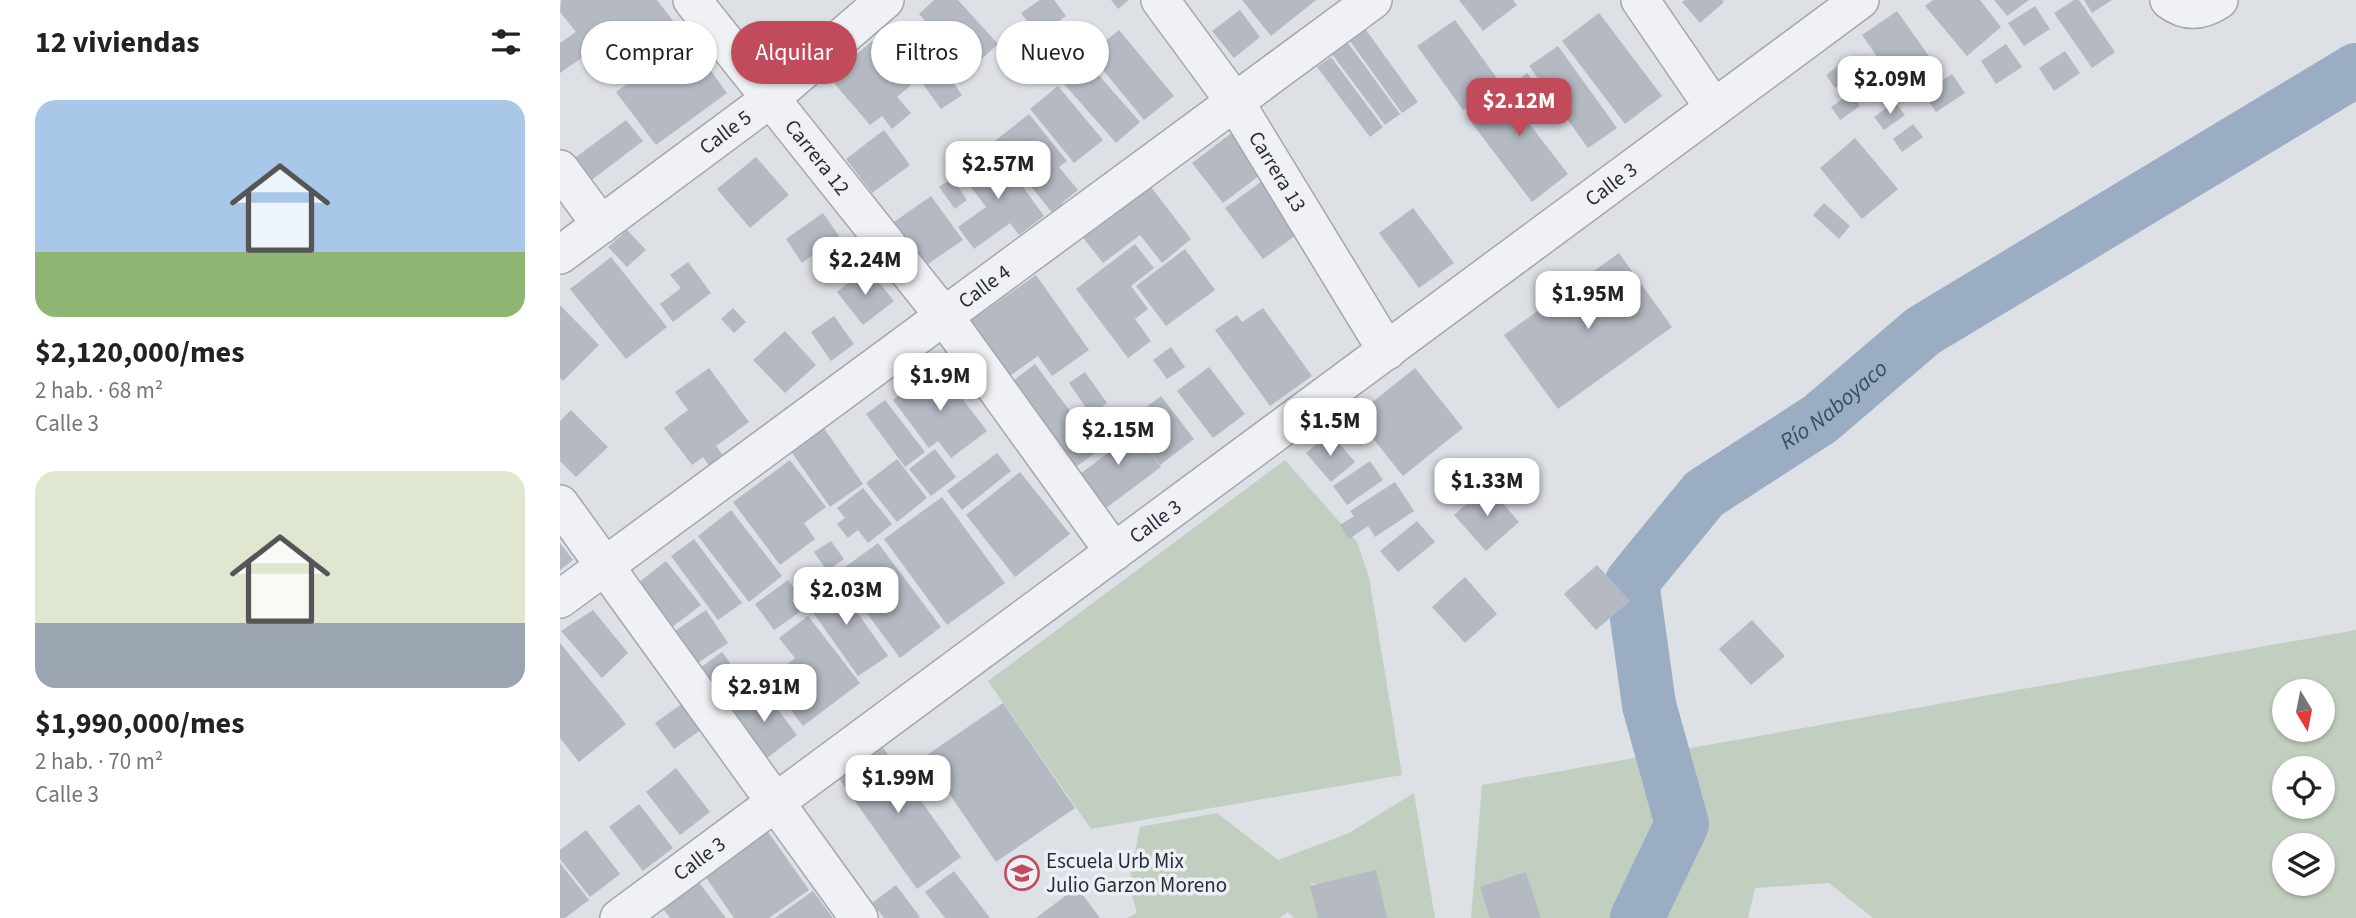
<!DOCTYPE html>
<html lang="es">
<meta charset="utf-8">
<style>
:root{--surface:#fff;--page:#f2f2f2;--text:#222;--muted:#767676;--accent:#c14b5a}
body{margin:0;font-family:"Source Sans 3",sans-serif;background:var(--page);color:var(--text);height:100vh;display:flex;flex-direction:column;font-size:26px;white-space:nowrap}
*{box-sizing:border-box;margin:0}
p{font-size:23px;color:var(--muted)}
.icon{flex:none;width:38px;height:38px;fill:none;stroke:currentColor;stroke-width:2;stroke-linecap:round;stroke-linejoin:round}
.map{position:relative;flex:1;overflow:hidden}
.side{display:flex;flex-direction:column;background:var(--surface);width:560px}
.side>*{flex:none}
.top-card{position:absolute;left:21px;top:21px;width:665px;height:63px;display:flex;gap:14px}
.needle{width:46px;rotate:170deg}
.tools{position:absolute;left:1712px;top:679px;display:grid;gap:14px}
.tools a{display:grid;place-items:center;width:63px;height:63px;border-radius:50%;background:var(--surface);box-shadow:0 2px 5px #0004;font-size:35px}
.price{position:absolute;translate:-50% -60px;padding:0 16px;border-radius:14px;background:#fff;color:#222;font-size:23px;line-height:46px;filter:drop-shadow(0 2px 4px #0008)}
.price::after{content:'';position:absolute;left:50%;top:42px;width:21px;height:16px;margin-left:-10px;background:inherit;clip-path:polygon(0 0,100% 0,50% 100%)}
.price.on{background:var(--accent);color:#fff}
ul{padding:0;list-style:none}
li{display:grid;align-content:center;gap:14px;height:371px;padding:0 35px}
li span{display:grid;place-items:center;height:217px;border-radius:21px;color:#555}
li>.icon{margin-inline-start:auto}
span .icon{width:126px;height:126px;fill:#fffc;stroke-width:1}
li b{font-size:30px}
h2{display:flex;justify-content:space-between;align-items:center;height:84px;padding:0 35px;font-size:30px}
.chip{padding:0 24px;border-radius:32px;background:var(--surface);box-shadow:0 2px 5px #0004;font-size:24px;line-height:63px}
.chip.on{background:var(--accent);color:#fff}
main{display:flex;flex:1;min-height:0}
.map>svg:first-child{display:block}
.green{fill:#c2cebf;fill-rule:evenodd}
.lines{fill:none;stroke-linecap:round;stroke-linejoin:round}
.river{stroke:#9aadc3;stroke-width:54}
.building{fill:#b5b9c2}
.street-casing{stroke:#a3a7ae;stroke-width:40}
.street{stroke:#eff1f4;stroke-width:37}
.labels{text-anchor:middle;stroke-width:7;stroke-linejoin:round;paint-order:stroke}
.street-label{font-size:21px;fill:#282e3a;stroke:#eceff3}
.poi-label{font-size:21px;fill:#282e3a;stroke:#eceff3;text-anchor:start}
.water-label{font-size:23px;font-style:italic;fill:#364c6a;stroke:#eceff3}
</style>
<main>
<section class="side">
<h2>12 viviendas<svg class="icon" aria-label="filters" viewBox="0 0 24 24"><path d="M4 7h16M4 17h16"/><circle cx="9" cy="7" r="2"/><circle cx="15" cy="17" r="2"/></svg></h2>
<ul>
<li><span style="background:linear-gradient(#a9c7e8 70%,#8fb573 0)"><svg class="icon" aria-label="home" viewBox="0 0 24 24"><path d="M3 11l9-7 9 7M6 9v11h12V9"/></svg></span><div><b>$2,120,000/mes</b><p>2 hab. · 68 m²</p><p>Calle 3</p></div></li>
<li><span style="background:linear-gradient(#dfe7d0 70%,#9aa5b1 0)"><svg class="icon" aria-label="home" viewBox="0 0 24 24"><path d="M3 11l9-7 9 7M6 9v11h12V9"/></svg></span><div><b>$1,990,000/mes</b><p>2 hab. · 70 m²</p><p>Calle 3</p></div></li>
</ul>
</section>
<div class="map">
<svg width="1796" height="918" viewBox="0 0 1796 918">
<rect width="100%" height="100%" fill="#dde0e5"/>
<g class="green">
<polygon points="725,460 797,542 809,577 842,775 531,829 428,681"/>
<path d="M1796,630v288h-483l-44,-35 -74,5 -7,30h-277l11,-133zM1724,691h38v39h-38zM1724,768h38v39h-38zM1724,845h38v39h-38z"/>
<polygon points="854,793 875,918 824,918 805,891 750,883 789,918 734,918 728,912 720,918 567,918 577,913 569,884 580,827 657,813 718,860 789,833"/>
</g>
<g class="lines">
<path class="river" id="s1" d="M1077,918l45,-94 -33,-119 -17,-123 72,-88 116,-75 103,-88 433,-261"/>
</g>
<g class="building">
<polygon points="1,0 97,0 117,26 51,77 17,34 30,52 0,73 0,43 16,32 0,12"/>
<polygon points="374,0 398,0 438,44 416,64 398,44 391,50 359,14"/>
<polygon points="480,0 494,0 506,16 478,36 461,13"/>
<polygon points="551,0 569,0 558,9"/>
<polygon points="682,0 756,0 711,36"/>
<polygon points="899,0 953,0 957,5 923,31"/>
<polygon points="1125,0 1162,0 1164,2 1140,23 1122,2"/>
<polygon points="1373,0 1420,0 1441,27 1407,56 1365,6"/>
<polygon points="1434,0 1469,0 1447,16"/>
<polygon points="1514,0 1519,0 1555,52 1532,68 1494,13"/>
<polygon points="1524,0 1552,0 1532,13"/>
<polygon points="1475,6 1490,29 1464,46 1448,23"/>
<polygon points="680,10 700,37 674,58 652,31"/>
<polygon points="1337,11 1376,66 1341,91 1302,35"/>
<polygon points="1039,13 1102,96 1065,124 1002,41"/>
<polygon points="895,20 941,84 903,110 857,46"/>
<polygon points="352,25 402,95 381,109 331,40"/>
<polygon points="559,30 614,96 584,120 530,54"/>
<polygon points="806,30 858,102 842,113 790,41"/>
<polygon points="128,39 167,93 96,145 56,92"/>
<polygon points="312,41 351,85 337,97 351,113 332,129 322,116 310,125 274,83 288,71 283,66"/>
<polygon points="788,43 840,114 825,125 772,54"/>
<polygon points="1446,44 1462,67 1436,84 1421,61"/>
<polygon points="998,46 1057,128 1028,148 969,66"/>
<polygon points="1505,51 1520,73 1494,91 1479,68"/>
<polygon points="521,55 580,122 556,143 497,76"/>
<polygon points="771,57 823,127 810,137 757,67"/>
<polygon points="1286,60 1296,73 1275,88 1266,75"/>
<polygon points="967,73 984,96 961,113 1008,174 972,202 908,118"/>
<polygon points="1392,74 1405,93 1376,112 1363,93"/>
<polygon points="498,86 543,140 514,163 470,109"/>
<polygon points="1291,93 1300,106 1280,120 1271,107"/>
<polygon points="1335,102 1345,115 1324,130 1314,117"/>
<polygon points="469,114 507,161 499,167 518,190 502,203 508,210 497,219 435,141"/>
<polygon points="66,120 83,141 29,182 12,160"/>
<polygon points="1353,124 1363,137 1342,152 1333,139"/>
<polygon points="677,129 708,169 663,203 632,163"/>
<polygon points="324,130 350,165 312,193 286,159"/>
<polygon points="1295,138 1338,189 1302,219 1260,168"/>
<polygon points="436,150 484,216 459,235 450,223 414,249 398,227 426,207 402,175"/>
<polygon points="196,157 229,195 190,228 157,189"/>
<polygon points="709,176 746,228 703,259 665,208"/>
<polygon points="392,178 407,200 395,209 379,187"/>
<polygon points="588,183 631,239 602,263 580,235 543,263 521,235"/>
<polygon points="371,196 403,240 365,266 334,222"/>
<polygon points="1264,203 1290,226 1279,239 1253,215"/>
<polygon points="853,208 894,263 859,288 819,233"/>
<polygon points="263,213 279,236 242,263 226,239"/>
<polygon points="67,230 86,250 67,267 48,247"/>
<polygon points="575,244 594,268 571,286 588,309 575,319 591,341 568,358 516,289"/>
<polygon points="625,249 655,290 606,326 576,286"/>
<polygon points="1059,253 1112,327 998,409 944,335"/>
<polygon points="51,257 107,327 66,359 10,289"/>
<polygon points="128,262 151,293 113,322 100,304 121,288 110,275"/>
<polygon points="307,268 334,301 303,325 277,292"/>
<polygon points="476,275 529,350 492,376 478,356 448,377 409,322"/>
<polygon points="0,305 39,345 3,381 0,378"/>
<polygon points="173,308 186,322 174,333 161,319"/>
<polygon points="703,308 752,376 710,406 655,330 677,315 682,322"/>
<polygon points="274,316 294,344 271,361 251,332"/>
<polygon points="225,331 256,365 225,393 193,360"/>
<polygon points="611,347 625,367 607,379 593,360"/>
<polygon points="475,364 539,450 505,475 441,390"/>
<polygon points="377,366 427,431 391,458 378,441 369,448 333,400"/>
<polygon points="649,367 685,414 653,438 617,391"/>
<polygon points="149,368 189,422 156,446 165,458 151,468 143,457 132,465 104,428 128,410 115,392"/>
<polygon points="855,368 903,428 843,476 795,416"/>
<polygon points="525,372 547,403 531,415 509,383"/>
<polygon points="601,396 634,439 600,465 568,421"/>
<polygon points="325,400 365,452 345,467 306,414"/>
<polygon points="11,410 48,447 16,477 0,461 0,421"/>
<polygon points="566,421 601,467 542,511 516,477 548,453 539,441"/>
<polygon points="263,427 303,484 270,507 230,450"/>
<polygon points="770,433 795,462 771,482 746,453"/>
<polygon points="375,449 396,477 371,496 349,469"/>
<polygon points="437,453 451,471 402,510 387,491"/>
<polygon points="337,459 367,498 337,522 306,483"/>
<polygon points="230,460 266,507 244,523 255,539 220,565 173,502"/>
<polygon points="810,461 823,480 787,505 773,486"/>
<polygon points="460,472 510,534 455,577 406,515"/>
<polygon points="835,482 854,511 815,537 808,526 789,539 780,525 794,516 790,511"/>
<polygon points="927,485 959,522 926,551 894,515"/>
<polygon points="303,488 332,524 308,543 298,530 288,538 277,524 285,518 277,508"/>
<polygon points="382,497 445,583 387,625 324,539"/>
<polygon points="171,510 222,576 189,602 138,536"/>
<polygon points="857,521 875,542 838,572 820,551"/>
<polygon points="134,539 182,603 158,620 111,556"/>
<polygon points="271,541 284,559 267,571 254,552"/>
<polygon points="0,543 13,560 0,570"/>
<polygon points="318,543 381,627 340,658 277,573"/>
<polygon points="106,561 141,605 107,631 73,587"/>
<polygon points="1037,565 1070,601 1036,630 1004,594"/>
<polygon points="270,574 328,656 298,676 247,604 260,595 253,585"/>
<polygon points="905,577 937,614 905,643 872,607"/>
<polygon points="228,580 239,595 232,600 240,612 214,630 195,604"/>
<polygon points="33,610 68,653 42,678 1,631"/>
<polygon points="146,610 168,643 133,666 112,633"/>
<polygon points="248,616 300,683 243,726 207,679 235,658 219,638"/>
<polygon points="1192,620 1225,656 1191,685 1159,649"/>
<polygon points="0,643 66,724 19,762 0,738"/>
<polygon points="162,652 181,678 148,701 130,675"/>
<polygon points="203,690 237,735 206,759 171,714"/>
<polygon points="123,703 142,729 114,749 95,723"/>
<polygon points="443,703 515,808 436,862 364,757"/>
<polygon points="319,742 401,857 357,889 275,773"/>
<polygon points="116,768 150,812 120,835 86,792"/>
<polygon points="79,804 113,848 83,871 49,827"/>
<polygon points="206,829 249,890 209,918 174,918 143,873"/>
<polygon points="26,830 60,874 30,897 0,859 0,850"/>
<polygon points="0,863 29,900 5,918 0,918"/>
<polygon points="816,870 827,918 758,918 750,886"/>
<polygon points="394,871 430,918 385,918 365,892"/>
<polygon points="131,872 166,918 110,918 96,899"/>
<polygon points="966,872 981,918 930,918 920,887"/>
<polygon points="336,885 360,917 358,918 324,918 312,903"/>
<polygon points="517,887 540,918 476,918"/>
<polygon points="253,891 273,918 215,918"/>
</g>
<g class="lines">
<g class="street-casing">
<g id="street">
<path id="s2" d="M132,0l252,316 170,236"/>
<path id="s3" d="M600,0l75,102 152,249"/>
<polyline points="1080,0 1154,108"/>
<path d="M1609,0c17,13 32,12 50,0"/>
<polyline points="0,169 41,225"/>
<path id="s4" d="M0,255l210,-156 115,-99"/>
<polyline points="0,504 299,918"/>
<path id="s5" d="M0,599l813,-599"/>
<path id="s6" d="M59,918l1241,-918"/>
</g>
</g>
<use href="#street" class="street"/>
</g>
<defs>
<g id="school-ring" transform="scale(1.75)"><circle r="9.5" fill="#eceff3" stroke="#c14b5a" stroke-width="1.5"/><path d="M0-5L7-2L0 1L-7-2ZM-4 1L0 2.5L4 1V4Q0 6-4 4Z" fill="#c14b5a"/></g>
</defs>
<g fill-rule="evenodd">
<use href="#school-ring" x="462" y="873"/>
</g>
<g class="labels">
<g class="street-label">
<text dy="7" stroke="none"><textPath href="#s4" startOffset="206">Calle 5</textPath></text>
<text dy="7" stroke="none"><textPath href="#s2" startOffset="201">Carrera 12</textPath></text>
<text dy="7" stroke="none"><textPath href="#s3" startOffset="208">Carrera 13</textPath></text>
<text dy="7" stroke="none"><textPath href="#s6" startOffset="1234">Calle 3</textPath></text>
<text dy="7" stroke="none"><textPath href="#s5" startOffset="527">Calle 4</textPath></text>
<text dy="7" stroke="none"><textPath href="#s6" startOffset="667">Calle 3</textPath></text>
<text dy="7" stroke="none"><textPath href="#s6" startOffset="100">Calle 3</textPath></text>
</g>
<g class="poi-label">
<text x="486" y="868">Escuela Urb Mix<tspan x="486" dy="24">Julio Garzon Moreno</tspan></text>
</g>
<g class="water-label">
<text dy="8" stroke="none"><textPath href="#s1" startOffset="623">Río Naboyaco</textPath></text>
</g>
</g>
</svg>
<div class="tools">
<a><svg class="needle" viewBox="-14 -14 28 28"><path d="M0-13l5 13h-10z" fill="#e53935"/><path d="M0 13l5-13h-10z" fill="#767676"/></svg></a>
<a><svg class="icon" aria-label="locate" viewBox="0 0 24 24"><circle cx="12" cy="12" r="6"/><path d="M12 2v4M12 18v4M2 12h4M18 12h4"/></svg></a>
<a><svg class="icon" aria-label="layers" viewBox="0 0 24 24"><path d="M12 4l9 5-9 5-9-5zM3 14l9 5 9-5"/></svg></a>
</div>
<b class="price" style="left:1330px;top:116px">$2.09M</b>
<b class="price on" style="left:959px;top:138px">$2.12M</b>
<b class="price" style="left:438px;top:201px">$2.57M</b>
<b class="price" style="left:305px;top:297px">$2.24M</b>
<b class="price" style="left:1028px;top:331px">$1.95M</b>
<b class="price" style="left:380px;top:413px">$1.9M</b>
<b class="price" style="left:770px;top:458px">$1.5M</b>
<b class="price" style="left:558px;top:467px">$2.15M</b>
<b class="price" style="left:927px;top:518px">$1.33M</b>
<b class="price" style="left:286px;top:627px">$2.03M</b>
<b class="price" style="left:204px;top:724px">$2.91M</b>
<b class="price" style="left:338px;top:815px">$1.99M</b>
<div class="top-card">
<a class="chip">Comprar</a>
<a class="chip on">Alquilar</a>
<a class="chip">Filtros</a>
<a class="chip">Nuevo</a>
</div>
</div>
</main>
